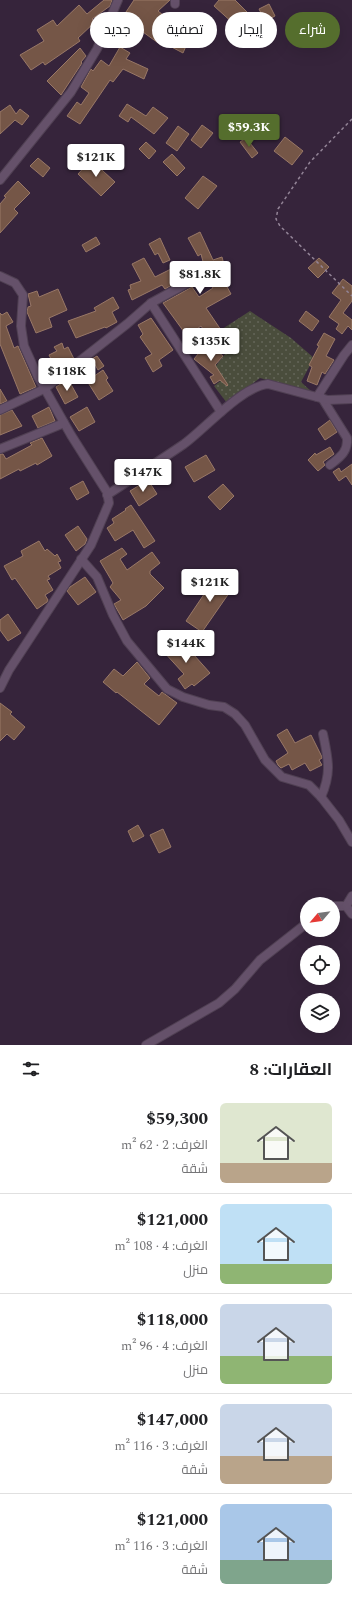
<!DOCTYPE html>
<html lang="ar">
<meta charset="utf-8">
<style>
:root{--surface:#fff;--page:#f6f6f6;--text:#202124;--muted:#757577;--line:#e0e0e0;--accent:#556e2d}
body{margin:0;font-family:Spectral,Cairo,serif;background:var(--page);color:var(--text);direction:rtl;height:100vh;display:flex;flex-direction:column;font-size:15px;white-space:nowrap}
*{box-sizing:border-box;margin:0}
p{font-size:13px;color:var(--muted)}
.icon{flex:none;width:22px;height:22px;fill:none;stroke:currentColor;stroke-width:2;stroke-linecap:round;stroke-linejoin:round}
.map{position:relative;height:1045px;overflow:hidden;direction:ltr}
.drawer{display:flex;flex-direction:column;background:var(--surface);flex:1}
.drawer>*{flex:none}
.guide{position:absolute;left:12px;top:12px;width:328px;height:36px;direction:rtl;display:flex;gap:8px}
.needle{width:26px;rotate:241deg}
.tools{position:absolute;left:300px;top:897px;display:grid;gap:8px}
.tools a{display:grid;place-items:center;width:40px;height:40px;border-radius:50%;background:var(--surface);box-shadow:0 4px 16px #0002;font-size:20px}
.price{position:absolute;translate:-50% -34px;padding:0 9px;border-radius:4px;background:#fff;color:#222;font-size:13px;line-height:26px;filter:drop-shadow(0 1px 2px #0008)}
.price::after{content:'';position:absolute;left:50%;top:24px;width:12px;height:9px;margin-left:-6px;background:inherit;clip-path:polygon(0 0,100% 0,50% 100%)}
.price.active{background:var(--accent);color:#fff}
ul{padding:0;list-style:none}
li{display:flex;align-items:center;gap:12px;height:100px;padding:0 20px}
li+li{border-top:1px solid var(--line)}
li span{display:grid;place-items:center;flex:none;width:112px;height:80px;border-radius:6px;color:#555}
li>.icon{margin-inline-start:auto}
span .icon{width:48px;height:48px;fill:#fffc;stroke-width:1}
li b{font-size:17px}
h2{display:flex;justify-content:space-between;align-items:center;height:48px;padding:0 20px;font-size:17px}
.chip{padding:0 14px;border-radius:18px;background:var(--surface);box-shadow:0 4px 16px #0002;font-size:14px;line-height:36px}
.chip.active{background:var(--accent);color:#fff}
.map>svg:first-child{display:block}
.grass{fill:url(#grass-dots)}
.building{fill:#755647;stroke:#997867}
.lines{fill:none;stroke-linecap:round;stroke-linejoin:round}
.minor-casing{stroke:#504053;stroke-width:10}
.path{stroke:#938497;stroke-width:1.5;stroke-dasharray:3 3;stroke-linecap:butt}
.minor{stroke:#65516a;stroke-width:8}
</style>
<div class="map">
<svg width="352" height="1045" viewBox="0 0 352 1045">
<defs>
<pattern id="grass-dots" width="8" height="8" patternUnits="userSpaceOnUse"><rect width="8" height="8" fill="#4a4d3c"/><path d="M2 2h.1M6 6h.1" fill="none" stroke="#646659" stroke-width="1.8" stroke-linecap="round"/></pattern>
</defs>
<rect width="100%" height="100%" fill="#36243b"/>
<polygon class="grass" points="250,311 291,338 314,358 301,382 313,393 260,378 227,403 214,386 223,379 215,367 228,350 216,333"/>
<g class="building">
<polygon points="104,0 112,0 110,6 92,19 95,22 78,38 80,41 45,65 43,62 31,70 20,55 44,41 37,30 53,20 57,26 79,5 87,14"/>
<polygon points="134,0 170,0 158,11 177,26 179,18 189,20 185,32 187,33 185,37 189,39 183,53 162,42 161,45 136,27 138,25 124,15"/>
<polygon points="219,0 235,0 248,13 249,22 234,24 214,6"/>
<polygon points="269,4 275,16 265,21 259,9"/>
<polygon points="120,47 130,53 126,59 148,69 144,79 123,69 113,82 110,80 80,124 67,116 77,102 81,105 89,93 81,87 91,69 93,71 101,60 109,66"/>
<polygon points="80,48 86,56 81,62 82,63 61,95 47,81"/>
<polygon points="127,104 146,116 153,107 168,118 154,134 131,117 128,122 119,116"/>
<polygon points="10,105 16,114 20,109 29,116 22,125 15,120 0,134 0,112"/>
<polygon points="202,125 213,133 201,148 191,140"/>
<polygon points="178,126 189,134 177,151 166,143"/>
<polygon points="285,137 303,151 292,165 274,151"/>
<polygon points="246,138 258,153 252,158 240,142"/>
<polygon points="146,142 156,151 149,159 139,149"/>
<polygon points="172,154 185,168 177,176 163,162"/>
<polygon points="38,158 50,168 43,177 30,166"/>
<polygon points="91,160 115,182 101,196 78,174"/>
<polygon points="203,176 217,186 198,209 185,198"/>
<polygon points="18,181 30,193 14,209 18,213 0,233 0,204 6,197 4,196"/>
<polygon points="200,232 213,260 222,257 226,272 220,274 231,294 206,308 221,330 209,338 201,326 187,336 163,303 192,287 199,297 213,288 208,280 201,254 198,256 188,238"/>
<polygon points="96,237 100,244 86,252 82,245"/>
<polygon points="160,238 170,260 163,263 158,253 155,255 149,244"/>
<polygon points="144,258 155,277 173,268 179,281 165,289 162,285 132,300 128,290 131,289 130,285 141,281 132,264"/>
<polygon points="319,258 329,267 318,278 308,268"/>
<polygon points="343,279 352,286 352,301 343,313 352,320 352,330 348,326 342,334 336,329 339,324 329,317 341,300 332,293"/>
<polygon points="58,289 67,310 49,318 52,327 36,333 27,312 28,307 31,306 28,294 37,291 39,297"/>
<polygon points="113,297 119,308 112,312 117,322 106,328 105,327 76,338 68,321 96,311 94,308"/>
<polygon points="306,311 319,321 312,331 299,321"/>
<polygon points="7,312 13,322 6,326 14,348 18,346 36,387 20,394 0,344 0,313 2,315"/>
<polygon points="151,318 173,350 159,360 162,366 153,372 145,358 152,354 140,337 143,334 138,325"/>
<polygon points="324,333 335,339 326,356 334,360 325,374 322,372 317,385 307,381 312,367 309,365 319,346 317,345"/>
<polygon points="62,343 64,349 68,347 74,359 56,369 49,355 57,351 54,347"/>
<polygon points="207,343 223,356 215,365 228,385 227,386 220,380 214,384 210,377 214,375 194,359"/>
<polygon points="97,356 104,366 98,370 92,359"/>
<polygon points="103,370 108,378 106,380 113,391 99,400 87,381"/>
<polygon points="68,379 78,397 65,404 56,387"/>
<polygon points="0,389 7,401 0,404"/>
<polygon points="49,407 55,421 38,428 32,416"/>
<polygon points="87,407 95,422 79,431 70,417"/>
<polygon points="12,410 22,426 0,435 0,415"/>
<polygon points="330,420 337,432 325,440 318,429"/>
<polygon points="42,438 52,456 37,465 36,463 20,471 19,469 0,479 0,454 3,454 6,459 32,445 30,443"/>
<polygon points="330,447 334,454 323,462 325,465 318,471 308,460 315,453 316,455"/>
<polygon points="206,455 215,470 194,482 185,467"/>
<polygon points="352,464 352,485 346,476 339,481 333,472 339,468 341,472"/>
<polygon points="148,480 157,494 139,506 130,491"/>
<polygon points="83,481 89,493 77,500 70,488"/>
<polygon points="223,484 234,496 220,510 208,497"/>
<polygon points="131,505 155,541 144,548 133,530 115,541 107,528 114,523 112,519 126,510 125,509"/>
<polygon points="78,526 87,539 85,544 76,551 65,535"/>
<polygon points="39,541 45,551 47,549 55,556 57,554 61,561 58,562 61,568 48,576 50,579 47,580 53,590 45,595 48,600 47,602 37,609 15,578 12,580 4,566 23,556 21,551"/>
<polygon points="122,548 127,554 120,559 127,570 152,552 160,563 150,571 150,574 164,588 146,606 123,620 114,604 121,600 110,587 113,583 100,561"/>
<polygon points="217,575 234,586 202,632 186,621"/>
<polygon points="85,577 96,592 78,605 67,591 70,587"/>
<polygon points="8,614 21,633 8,641 0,630 0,620"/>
<polygon points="178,637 210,673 194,686 192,684 185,689 178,679 184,674 163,651"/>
<polygon points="137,662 150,678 144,684 159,696 162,692 177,703 159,725 117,692 116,693 103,682 114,669 123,676"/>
<polygon points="0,703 12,712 10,714 25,727 14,740 7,734 0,741"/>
<polygon points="287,729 295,743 311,735 322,757 322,758 319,760 322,765 310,771 305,763 292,770 289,764 281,768 278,765 276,761 288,753 277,735"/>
<polygon points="138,825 144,836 133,842 128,831"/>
<polygon points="163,829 171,847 159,853 150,835"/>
</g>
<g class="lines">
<g class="minor-casing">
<g id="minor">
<polyline points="175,0 175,4"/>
<polyline points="0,180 71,92 97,49 118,0"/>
<polyline points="0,276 15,283 23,295 21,326 24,346 38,377 71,435 107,492 109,503 91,545 9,670 0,688"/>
<polyline points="195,279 151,303 221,412"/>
<polyline points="317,397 344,355 352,345"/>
<path d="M322,398l25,40c1,14 -7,19 -17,27"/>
<polyline points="0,410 44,389 127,324 151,303"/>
<polyline points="0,449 64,423"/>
<path d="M107,495c26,-17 52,-34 77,-51 22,-16 57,-57 84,-60l60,16 24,-1"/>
<polyline points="81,559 97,577 113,615 127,641 167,689 183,697 209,705 224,707 235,714 245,725 265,760 282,777 309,785 321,797 339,820 352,842"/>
<path d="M321,797c11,-25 7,-38 2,-63"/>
<polyline points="333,906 346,906 352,914"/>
<polyline points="346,906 352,896"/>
<polyline points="146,1045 219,1003 235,989 260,960 307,923"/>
</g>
</g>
<polyline class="path" points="352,119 310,162 278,209 276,219 280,226 352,296"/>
<use href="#minor" class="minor"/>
</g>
</svg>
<div class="tools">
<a><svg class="needle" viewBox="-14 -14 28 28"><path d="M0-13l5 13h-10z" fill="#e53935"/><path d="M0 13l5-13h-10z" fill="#757577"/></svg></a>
<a><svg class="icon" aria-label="locate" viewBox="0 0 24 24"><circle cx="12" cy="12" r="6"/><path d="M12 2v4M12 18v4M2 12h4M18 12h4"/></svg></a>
<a><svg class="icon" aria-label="layers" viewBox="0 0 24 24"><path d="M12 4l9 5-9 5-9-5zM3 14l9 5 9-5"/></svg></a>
</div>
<b class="price active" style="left:249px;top:148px">$59.3K</b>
<b class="price" style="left:96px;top:178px">$121K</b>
<b class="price" style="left:200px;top:295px">$81.8K</b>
<b class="price" style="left:211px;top:362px">$135K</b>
<b class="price" style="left:67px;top:392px">$118K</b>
<b class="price" style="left:143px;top:493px">$147K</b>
<b class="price" style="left:210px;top:603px">$121K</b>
<b class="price" style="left:186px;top:664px">$144K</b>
<div class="guide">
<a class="chip active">شراء</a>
<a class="chip">إيجار</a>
<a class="chip">تصفية</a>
<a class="chip">جديد</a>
</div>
</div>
<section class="drawer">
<h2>العقارات: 8<svg class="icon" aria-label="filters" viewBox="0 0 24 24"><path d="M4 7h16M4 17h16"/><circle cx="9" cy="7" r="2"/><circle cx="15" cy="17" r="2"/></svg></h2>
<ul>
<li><span style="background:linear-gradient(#dfe7d0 75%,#b9a48a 0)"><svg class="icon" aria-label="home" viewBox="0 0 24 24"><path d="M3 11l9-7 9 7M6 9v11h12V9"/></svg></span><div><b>$59,300</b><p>الغرف: 2 · 62 m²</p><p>شقة</p></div></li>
<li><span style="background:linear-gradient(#bfe0f5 75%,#8fb573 0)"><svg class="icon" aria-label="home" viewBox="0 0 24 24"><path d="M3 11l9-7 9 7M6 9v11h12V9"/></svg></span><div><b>$121,000</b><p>الغرف: 4 · 108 m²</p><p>منزل</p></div></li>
<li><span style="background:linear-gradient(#c9d6e8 65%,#8fb573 0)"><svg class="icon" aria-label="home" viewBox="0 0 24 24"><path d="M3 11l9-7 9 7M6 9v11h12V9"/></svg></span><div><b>$118,000</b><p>الغرف: 4 · 96 m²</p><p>منزل</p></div></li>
<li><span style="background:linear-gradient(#c9d6e8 65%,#b9a48a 0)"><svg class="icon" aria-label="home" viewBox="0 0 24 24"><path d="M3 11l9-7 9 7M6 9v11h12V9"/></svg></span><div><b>$147,000</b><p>الغرف: 3 · 116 m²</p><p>شقة</p></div></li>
<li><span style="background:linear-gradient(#a9c7e8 70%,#7fa58c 0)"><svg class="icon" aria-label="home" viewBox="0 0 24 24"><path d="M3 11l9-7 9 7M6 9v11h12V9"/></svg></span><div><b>$121,000</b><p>الغرف: 3 · 116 m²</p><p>شقة</p></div></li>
</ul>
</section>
